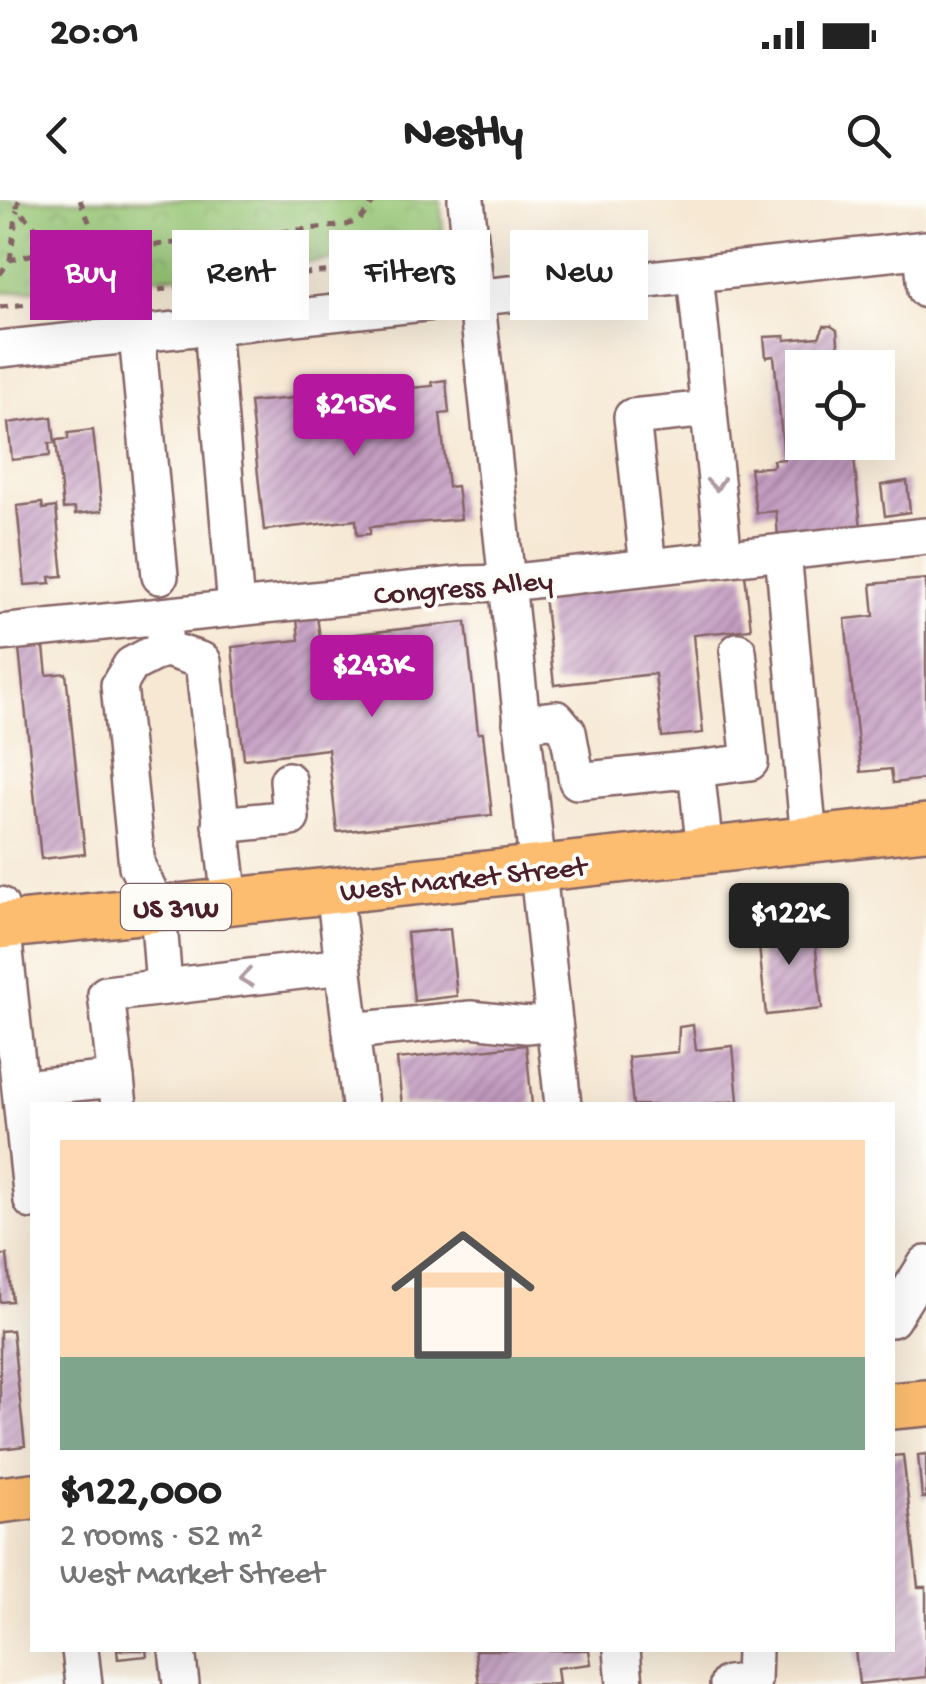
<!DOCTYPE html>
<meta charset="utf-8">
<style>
:root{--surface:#fff;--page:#f2f2f2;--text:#222;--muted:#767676;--line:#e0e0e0;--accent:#b5179e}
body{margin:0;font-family:"Gochi Hand",sans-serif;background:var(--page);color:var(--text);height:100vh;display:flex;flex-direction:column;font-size:38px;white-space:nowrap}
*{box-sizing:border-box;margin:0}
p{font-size:32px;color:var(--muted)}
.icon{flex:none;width:55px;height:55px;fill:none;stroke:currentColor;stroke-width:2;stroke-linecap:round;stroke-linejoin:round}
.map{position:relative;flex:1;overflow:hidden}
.side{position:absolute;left:30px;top:902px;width:865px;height:550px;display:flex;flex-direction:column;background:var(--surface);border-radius:0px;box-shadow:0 10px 40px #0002}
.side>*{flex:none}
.guide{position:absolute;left:30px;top:30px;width:868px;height:90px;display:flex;gap:20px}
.fabs{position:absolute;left:785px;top:150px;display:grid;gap:20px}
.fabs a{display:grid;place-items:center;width:110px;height:110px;border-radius:0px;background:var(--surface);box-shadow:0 10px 40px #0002;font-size:50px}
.price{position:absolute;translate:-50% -85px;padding:0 22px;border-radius:10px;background:var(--accent);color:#fff;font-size:32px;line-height:65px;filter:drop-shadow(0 2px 5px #0008)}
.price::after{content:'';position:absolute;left:50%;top:60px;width:30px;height:22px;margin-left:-15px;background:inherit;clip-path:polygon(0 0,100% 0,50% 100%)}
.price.current{background:#222;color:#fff}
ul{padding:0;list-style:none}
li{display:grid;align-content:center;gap:20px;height:530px;padding:0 30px}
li+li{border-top:2px solid var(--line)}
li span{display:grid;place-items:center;height:310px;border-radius:0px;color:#555}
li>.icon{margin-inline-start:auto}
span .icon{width:180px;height:180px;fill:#fffc;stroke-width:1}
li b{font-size:42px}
.tag{padding:0 35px;border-radius:0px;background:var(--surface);box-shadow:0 10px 40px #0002;font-size:35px;line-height:90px}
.tag.current{background:var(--accent);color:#fff}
.status{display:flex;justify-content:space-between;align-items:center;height:70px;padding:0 50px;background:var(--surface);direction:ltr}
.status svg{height:28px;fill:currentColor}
header{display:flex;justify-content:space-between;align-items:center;height:130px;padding:0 30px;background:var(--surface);font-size:45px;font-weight:700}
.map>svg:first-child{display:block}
.park{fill:url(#park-crowns);stroke:#717350;stroke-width:2.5}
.building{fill:url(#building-hatch)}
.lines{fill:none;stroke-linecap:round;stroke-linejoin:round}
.minor-casing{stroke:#866566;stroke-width:40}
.major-casing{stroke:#866566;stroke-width:50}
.path{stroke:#866566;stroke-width:5;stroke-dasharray:8 8;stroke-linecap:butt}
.minor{stroke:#fff;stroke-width:35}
.major{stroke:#fcbd6f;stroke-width:45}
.oneway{stroke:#ae9aa0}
.labels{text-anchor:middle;stroke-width:8;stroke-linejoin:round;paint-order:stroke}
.shield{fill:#fdfcf7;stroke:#806168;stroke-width:2.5}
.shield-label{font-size:28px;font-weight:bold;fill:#4a1f2b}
.street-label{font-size:30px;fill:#4a1f2b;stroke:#fdfcf7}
</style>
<div class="status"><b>20:01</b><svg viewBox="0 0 49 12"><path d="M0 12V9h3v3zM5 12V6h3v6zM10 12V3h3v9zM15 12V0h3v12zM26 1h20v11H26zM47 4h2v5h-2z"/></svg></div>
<header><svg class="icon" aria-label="back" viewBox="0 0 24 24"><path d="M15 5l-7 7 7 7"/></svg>Nestly<svg class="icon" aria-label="search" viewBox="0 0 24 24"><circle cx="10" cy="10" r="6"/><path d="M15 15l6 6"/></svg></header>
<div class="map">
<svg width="926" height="1484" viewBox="0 0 926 1484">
<defs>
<pattern id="park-crowns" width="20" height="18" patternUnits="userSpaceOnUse" patternTransform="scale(2.5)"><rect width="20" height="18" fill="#98c776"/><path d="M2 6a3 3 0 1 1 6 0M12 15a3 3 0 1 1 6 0" fill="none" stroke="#84aa66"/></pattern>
<pattern id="building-hatch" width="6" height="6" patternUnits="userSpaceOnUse" patternTransform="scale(2.5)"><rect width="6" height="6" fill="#c49dc2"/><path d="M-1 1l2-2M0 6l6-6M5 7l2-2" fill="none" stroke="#a17f9e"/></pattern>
</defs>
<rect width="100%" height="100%" fill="#fdfcf7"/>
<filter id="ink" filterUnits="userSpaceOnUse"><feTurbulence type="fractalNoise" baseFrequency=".01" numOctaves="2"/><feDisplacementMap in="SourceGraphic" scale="20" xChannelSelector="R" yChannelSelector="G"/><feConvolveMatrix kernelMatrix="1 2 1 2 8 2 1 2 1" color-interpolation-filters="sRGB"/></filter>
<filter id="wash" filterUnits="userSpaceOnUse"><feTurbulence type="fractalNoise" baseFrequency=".0048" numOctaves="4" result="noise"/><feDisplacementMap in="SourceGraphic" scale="40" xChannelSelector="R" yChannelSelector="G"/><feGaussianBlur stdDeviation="2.25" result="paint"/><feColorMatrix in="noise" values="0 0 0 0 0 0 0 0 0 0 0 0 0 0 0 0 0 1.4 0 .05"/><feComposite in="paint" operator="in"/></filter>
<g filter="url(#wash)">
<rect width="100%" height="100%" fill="#f6e8d3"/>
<polygon class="park" points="0,0 440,0 445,49 0,93"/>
<g id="blocks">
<g class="building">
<polygon points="824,126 831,126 837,130 840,168 802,168 802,242 847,242 848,249 860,248 860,256 854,257 861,328 778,337 776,311 756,313 750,268 771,267 774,265 773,260 784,259 774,156 766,157 764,137 785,136 785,140 819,137"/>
<polygon points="446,180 449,213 440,214 448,287 457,286 461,319 370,327 370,334 357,335 356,320 264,330 250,202 433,186 432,182"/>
<polygon points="52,217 55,243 49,243 50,256 12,260 8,223"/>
<polygon points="93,230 102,311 75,314 75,308 63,309 56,240 68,239 68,233"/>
<polygon points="907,281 910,312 885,316 881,285"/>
<polygon points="42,303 43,309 56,307 63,376 50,377 51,383 25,385 17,306"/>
<polygon points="745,374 751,429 693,435 703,533 662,537 655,474 554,485 544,396"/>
<polygon points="926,379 926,579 893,583 891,569 861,572 845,419 874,416 871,384"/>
<polygon points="317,416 320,438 466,422 478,533 483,533 492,615 337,632 328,549 244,559 232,447 299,440 297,418"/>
<polygon points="44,447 47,475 66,473 85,654 41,659 19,449"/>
<polygon points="813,721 822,809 766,815 757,726"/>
<polygon points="450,729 457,796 414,801 407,733"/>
<polygon points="693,825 696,850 733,846 738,901 698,905 633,905 628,857 678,852 679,827"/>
<polygon points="526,845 532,905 402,905 397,859"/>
<polygon points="0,1055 7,1055 12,1101 0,1102"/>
<polygon points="12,1130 25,1246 0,1249 0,1131"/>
<polygon points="926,1254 926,1298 922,1298 918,1255"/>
<polygon points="903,1255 918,1387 926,1387 926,1477 859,1484 855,1450 892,1450 892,1256"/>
<polygon points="117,1450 146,1450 147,1456 118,1459"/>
<polygon points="475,1450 589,1450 591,1464 557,1468 559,1484 479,1484"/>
</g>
</g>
</g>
<g filter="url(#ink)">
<use href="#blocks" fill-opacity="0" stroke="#866566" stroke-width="2.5"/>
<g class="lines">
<g class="minor-casing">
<g id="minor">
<polyline points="466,0 563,905"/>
<polyline points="922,50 926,90"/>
<polyline points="695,74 724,359"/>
<polyline points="212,127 236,408"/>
<polyline points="137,135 160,376"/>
<polyline points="0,149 926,49"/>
<polyline points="783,352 809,640"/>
<polyline points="648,367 632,217 709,209"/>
<polyline points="164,427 164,448 203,461 230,702"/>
<polyline points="0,433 465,384 507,383 926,336"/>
<polyline points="521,523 557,519 568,532 577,581 696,569 705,651"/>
<polyline points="696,569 750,562 738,451"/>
<polyline points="220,625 291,618 288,580"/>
<polyline points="334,690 360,905"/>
<polyline points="0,705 32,1001"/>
<polyline points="164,787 158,709 137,666 119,485 131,465 164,448"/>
<polyline points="351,831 471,819 526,825 554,822"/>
<polyline points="21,888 116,879"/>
<polyline points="119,905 106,794 343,766"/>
<polyline points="892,1119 926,1064"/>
<polyline points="80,1450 84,1484"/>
<polyline points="177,1450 181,1484"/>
<polyline points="622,1450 625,1484"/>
<polyline points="728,1484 753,1481 754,1450"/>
</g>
</g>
<g class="major-casing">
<g id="major">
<polyline points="0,726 926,627"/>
<polyline points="892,1206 926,1203"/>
<polyline points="0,1300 32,1296"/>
</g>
</g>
<g class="path">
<path d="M19,0l-2,7c19,26 41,38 72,45l257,-27 14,-5 15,-20"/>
<polyline points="80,0 93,31 114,50"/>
<polyline points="10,60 17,10"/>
<polyline points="0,74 10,60 62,47"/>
<polyline points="0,107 444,59"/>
</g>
<use href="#minor" class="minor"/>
<use href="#major" class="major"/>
</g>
<defs><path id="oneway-chevron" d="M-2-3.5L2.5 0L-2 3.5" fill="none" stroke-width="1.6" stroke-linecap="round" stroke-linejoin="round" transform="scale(2.5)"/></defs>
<g class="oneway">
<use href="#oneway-chevron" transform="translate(716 284) rotate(84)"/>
<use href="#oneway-chevron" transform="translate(246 778) rotate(173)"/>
</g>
</g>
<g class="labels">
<rect class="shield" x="121" y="684" width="110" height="46" rx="8"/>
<g class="shield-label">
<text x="176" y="717">US 31W</text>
</g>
<g class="street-label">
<text transform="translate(463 386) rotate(-5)" y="10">Congress Alley</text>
<text transform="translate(463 677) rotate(-6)" y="10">West Market Street</text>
</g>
</g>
</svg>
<div class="fabs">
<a><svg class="icon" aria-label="locate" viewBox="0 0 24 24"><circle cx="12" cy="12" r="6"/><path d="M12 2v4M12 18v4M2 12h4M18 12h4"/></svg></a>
</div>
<b class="price" style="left:354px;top:259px">$215K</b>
<b class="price" style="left:372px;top:520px">$243K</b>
<b class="price current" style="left:789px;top:768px">$122K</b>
<div class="guide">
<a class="tag current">Buy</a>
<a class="tag">Rent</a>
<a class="tag">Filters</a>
<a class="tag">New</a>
</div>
<section class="side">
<ul>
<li><span style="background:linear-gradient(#ffd9b3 70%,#7fa58c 0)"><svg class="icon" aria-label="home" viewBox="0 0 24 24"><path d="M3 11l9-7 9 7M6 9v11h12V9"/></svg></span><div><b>$122,000</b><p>2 rooms · 52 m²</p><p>West Market Street</p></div></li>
</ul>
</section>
</div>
